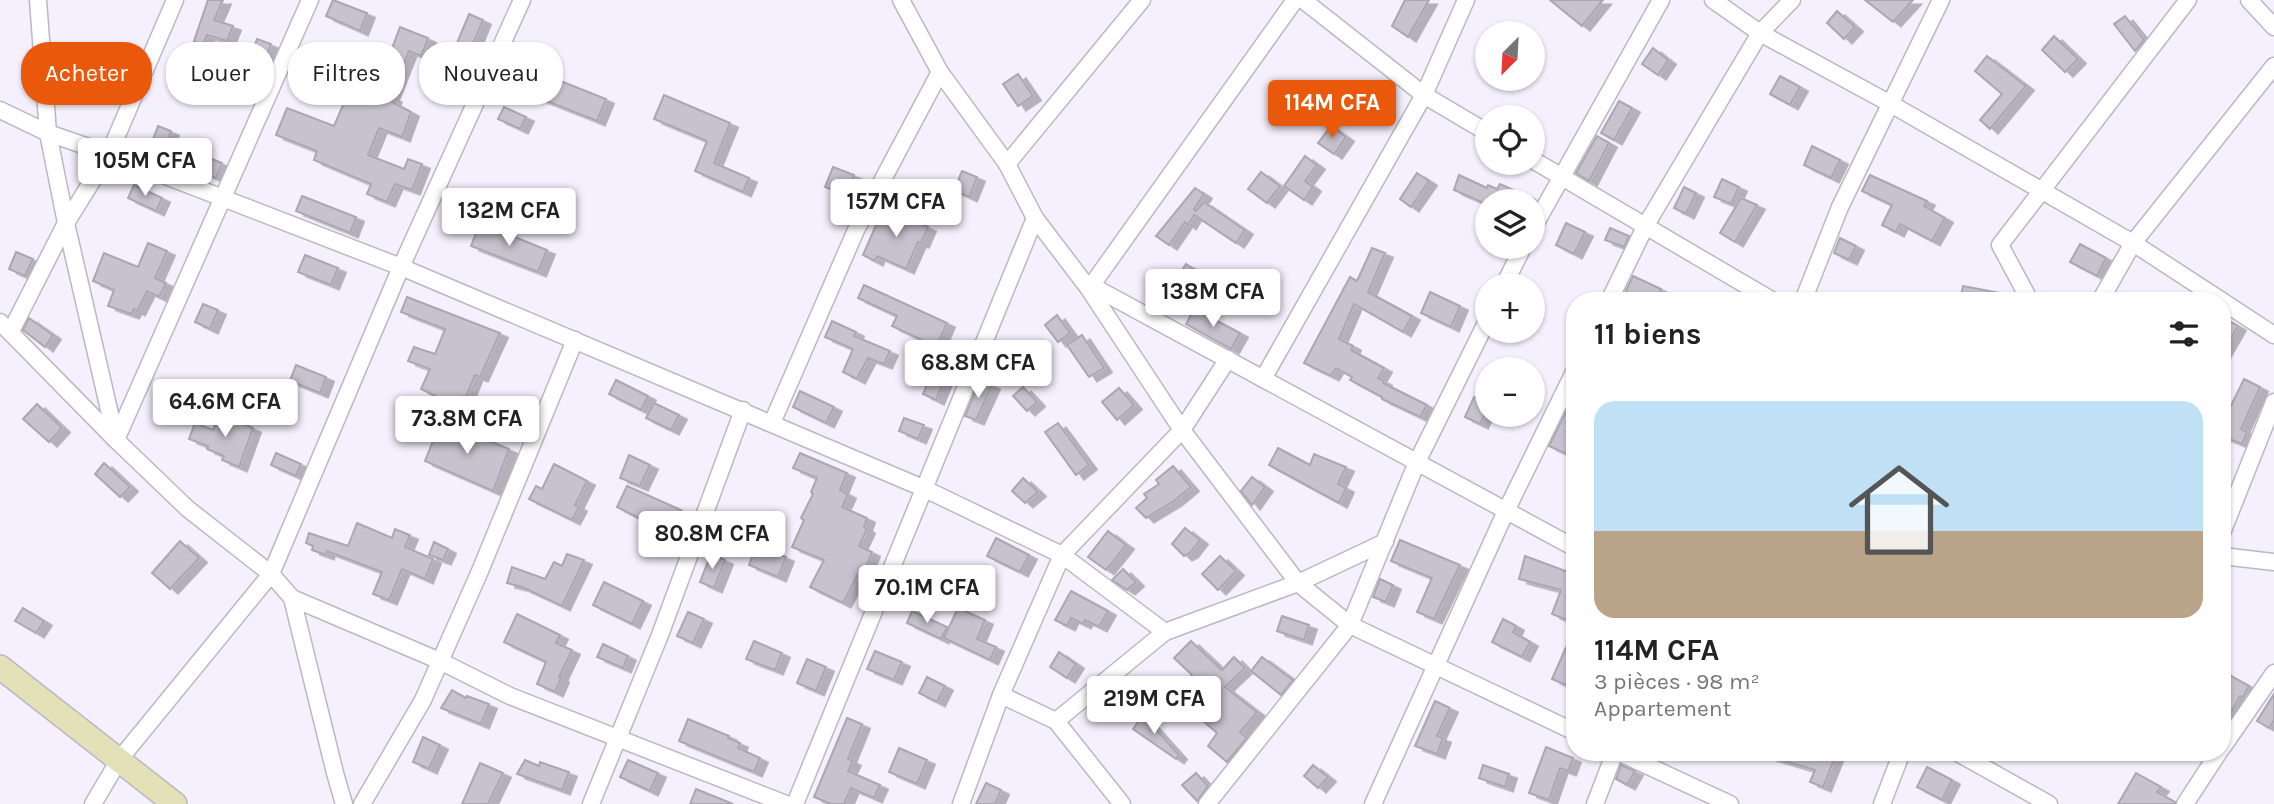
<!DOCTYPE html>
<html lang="fr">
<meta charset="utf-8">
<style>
:root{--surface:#fff;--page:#f6f6f6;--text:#222;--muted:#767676;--accent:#ea580c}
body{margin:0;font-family:Karla,sans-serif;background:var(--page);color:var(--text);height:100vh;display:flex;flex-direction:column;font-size:26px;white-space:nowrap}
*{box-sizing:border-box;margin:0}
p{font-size:23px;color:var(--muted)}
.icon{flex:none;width:38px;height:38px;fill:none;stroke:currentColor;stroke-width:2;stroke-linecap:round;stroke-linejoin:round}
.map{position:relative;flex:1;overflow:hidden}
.drawer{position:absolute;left:1566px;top:292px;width:665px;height:469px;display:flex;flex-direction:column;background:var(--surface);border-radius:28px;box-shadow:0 2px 5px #0004}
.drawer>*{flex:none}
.banner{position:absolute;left:21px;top:42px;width:665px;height:63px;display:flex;gap:14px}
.needle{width:46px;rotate:204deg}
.controls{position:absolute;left:1475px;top:21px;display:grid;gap:14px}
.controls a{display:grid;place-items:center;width:70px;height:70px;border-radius:50%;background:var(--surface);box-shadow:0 2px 5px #0004;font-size:35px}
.price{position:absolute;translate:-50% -60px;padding:0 16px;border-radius:7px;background:#fff;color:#222;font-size:23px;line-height:46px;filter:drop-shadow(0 2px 4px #0008)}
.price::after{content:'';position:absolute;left:50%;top:42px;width:21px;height:16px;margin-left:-10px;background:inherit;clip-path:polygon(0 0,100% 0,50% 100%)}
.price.on{background:var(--accent);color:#fff}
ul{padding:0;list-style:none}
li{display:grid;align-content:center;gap:14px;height:371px;padding:0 28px}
li span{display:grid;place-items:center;height:217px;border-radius:21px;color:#555}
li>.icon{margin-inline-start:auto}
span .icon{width:126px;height:126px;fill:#fffc;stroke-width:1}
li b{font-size:30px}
h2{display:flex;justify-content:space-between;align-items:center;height:84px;padding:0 28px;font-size:30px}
.tag{padding:0 24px;border-radius:28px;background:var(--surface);box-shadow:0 2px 5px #0004;font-size:24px;line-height:63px}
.tag.on{background:var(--accent);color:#fff}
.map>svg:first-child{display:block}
.building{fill:#c7c2ce;stroke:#aaa6b2;stroke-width:2;filter:url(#shadow)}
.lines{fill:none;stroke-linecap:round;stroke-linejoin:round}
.minor-casing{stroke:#bbb7c3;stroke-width:19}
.secondary-casing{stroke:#bbb7c3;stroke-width:26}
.minor{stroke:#fff;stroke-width:16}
.secondary{stroke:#e4e0b7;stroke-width:23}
</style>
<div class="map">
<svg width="2274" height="804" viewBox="0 0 2274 804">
<defs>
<filter id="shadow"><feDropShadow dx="8" dy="4.5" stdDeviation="0" flood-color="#0004"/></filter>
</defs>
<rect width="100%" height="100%" fill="#f5f0fd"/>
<g class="building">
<polygon points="208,0 223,0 214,20 233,26 227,41 207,35 203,45 194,41"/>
<polygon points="333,0 367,13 360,31 326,16"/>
<polygon points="1405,0 1429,0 1408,37 1392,26"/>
<polygon points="1550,0 1603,0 1582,26"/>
<polygon points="1865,0 1913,0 1893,22"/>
<polygon points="1837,11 1855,27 1844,39 1827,23"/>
<polygon points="469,14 483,20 461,73 447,67"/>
<polygon points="2125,16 2144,40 2135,51 2114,24"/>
<polygon points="400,27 428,38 421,56 409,51 391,96 394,98 392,102 411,112 402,137 379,128 368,155 404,169 408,159 422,164 412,190 395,184 387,202 367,194 371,184 314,160 317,151 276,135 287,108 334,126 347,96 301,76 309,57 345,72 346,69 379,83"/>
<polygon points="2054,36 2078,59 2065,72 2042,50"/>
<polygon points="257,39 271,44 266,59 252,53"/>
<polygon points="1653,48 1668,60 1658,75 1642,64"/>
<polygon points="64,49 89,60 81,78 56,67"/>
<polygon points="1987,56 2026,86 1990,129 1980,120 2002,94 1975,71"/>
<polygon points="543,74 606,99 597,121 534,96"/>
<polygon points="1018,74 1033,96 1018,106 1003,84"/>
<polygon points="1780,76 1800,87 1790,105 1770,94"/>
<polygon points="664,95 730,123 714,163 749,178 743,192 695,171 707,141 654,119"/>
<polygon points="1619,101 1632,108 1614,140 1601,133"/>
<polygon points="504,107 526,117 520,129 498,119"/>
<polygon points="158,126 171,131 162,154 149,150"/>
<polygon points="1331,126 1346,137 1334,154 1318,143"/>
<polygon points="1597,136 1609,143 1589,181 1576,173"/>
<polygon points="1812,146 1840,160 1831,178 1804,165"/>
<polygon points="195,152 222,163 216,178 189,167"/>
<polygon points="1305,156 1317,165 1305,181 1313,187 1304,200 1284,186"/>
<polygon points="833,167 854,175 846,195 825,187"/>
<polygon points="962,171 977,177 969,197 954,190"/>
<polygon points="1261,172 1280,186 1267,203 1248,189"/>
<polygon points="1417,173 1429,181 1411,207 1400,199"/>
<polygon points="1459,175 1487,188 1488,185 1497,189 1500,184 1536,200 1488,201 1488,205 1454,190"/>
<polygon points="1870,175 1927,201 1924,206 1945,218 1932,241 1900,224 1896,232 1882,225 1892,205 1862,191"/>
<polygon points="1722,179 1739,187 1731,204 1714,197"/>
<polygon points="134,185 162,198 156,211 128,198"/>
<polygon points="1684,187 1696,193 1686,214 1674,208"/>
<polygon points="1195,188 1204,194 1194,209 1196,211 1204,202 1245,230 1236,243 1194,215 1188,225 1185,222 1169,245 1156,236"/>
<polygon points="302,196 356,217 350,233 296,211"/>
<polygon points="1741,198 1757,205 1735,242 1720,233"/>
<polygon points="900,209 911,214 909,219 928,227 921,243 918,242 906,269 877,256 875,261 863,255 880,216 894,222"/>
<polygon points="480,223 547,250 538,272 471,246"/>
<polygon points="1566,223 1585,232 1574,254 1556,245"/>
<polygon points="1610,228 1629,236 1624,247 1605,240"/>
<polygon points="1840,238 1856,246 1849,260 1834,253"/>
<polygon points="148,243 167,251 155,278 166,283 159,297 147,291 137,311 134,309 131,314 108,306 114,290 93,281 104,253 138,267"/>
<polygon points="2080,244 2106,258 2097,276 2070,262"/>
<polygon points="1372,248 1385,253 1368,292 1412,316 1403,332 1354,304 1339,339 1353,346 1351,350 1384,368 1378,378 1384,381 1383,383 1427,405 1420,417 1382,399 1382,397 1350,380 1352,377 1336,368 1331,376 1304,363 1350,277 1357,281"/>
<polygon points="16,252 33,259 25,276 9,269"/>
<polygon points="305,255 338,268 331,285 298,272"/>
<polygon points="1186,264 1210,279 1201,292 1178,277"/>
<polygon points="1633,276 1661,289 1656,301 1642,301 1625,293"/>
<polygon points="864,285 947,323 925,373 912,368 924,341 892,326 897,316 858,298"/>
<polygon points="1963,286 2005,294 2004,301 1960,301"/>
<polygon points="1430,292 1460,306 1451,327 1421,313"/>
<polygon points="407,297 500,333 480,377 475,375 466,397 463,396 458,407 421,389 430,369 408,361 414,347 435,354 445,329 401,312"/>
<polygon points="203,304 218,310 210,329 195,322"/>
<polygon points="1194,309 1240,333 1231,349 1186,324"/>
<polygon points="1057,315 1070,333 1058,342 1045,325"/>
<polygon points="2222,317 2238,326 2222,354"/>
<polygon points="29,318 53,335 45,347 23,330"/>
<polygon points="832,321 856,332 854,336 890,351 884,364 868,358 857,379 843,372 853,349 825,337"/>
<polygon points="1082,335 1104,368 1089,377 1067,345"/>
<polygon points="296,365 326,377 320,393 290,381"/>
<polygon points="934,370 946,376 936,400 923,394"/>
<polygon points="1488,372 1488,408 1480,424 1465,417 1474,397 1476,398"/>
<polygon points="2244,379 2260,387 2241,429 2247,432 2242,444 2222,436 2222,424"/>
<polygon points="616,380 648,396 641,410 609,394"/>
<polygon points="980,380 992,385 976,420 965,416"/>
<polygon points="1023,387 1037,402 1027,411 1013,396"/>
<polygon points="1119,388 1134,405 1117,420 1102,402"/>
<polygon points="800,391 834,407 826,423 793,407"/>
<polygon points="1575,394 1575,442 1569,455 1549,446"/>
<polygon points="654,403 679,415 671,430 646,418"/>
<polygon points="37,404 62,428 49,442 23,419"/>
<polygon points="220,414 253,428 239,467 222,460 224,456 207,449 208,446 189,439 195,423 213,430"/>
<polygon points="904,418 924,425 918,439 899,431"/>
<polygon points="441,421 477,438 477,436 509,449 493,491 425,461"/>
<polygon points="1058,423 1089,465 1076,475 1045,432"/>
<polygon points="1278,448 1310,465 1314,454 1346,467 1338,484 1346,488 1339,503 1269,465"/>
<polygon points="276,453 301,464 296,476 271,465"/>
<polygon points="800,453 847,473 840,490 848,494 842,507 867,518 864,527 867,529 859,546 872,552 864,572 860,570 843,603 810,587 824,560 792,547 804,520 801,518 813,494 811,492 817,478 793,468"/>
<polygon points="629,455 650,465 640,486 620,478"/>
<polygon points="104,463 130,487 120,497 95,474"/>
<polygon points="554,464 587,481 575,505 579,507 572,520 529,499 536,486 542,489"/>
<polygon points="1173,466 1191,487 1174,501 1146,518 1136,508 1147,498 1144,494 1159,484 1156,480"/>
<polygon points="1252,477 1265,487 1252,505 1241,491"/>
<polygon points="1023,478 1038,492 1025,503 1012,491"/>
<polygon points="627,486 681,510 672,535 617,507"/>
<polygon points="357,523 392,538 395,529 410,535 405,547 433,559 425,579 402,569 389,600 373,594 382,572 327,551 326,555 312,550 313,546 306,543 309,533 348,546"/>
<polygon points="1185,528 1200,540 1190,553 1184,556 1172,544"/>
<polygon points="1108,531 1126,545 1106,570 1088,557"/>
<polygon points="996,538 1029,555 1020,572 987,556"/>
<polygon points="1400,540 1460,565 1434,619 1417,612 1432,578 1391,561"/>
<polygon points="180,541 199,558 170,589 152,573"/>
<polygon points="434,542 448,549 443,560 429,555"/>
<polygon points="757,545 786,557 778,577 749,565"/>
<polygon points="567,554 584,560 562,606 522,587 507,583 512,567 545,579 554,562 562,566"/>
<polygon points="711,554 725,560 714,588 700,582"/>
<polygon points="1220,556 1236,571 1218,590 1202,574"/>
<polygon points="1525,556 1568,572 1573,558 1575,558 1575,614 1572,622 1552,614 1561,590 1519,579"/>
<polygon points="1123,569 1136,582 1127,590 1112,580"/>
<polygon points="1380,579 1393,585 1386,602 1373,597"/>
<polygon points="604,582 643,601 632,624 593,605"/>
<polygon points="1071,591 1108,611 1099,627 1085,620 1083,624 1071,618 1067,626 1055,620"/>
<polygon points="23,608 44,621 36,633 15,621"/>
<polygon points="958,608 985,620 977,639 996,647 990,660 944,638"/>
<polygon points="912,611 947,627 941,639 907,623"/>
<polygon points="688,612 704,619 693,643 677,636"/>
<polygon points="517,614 560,635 556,643 572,650 559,677 561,678 555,692 537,684 546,662 504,642"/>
<polygon points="1282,616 1309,625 1304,640 1277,631"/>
<polygon points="1503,619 1516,626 1513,632 1530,642 1522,657 1492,642"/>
<polygon points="1575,627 1575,665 1566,685 1552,679"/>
<polygon points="754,641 782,653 775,670 746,659"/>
<polygon points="1191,641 1222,670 1234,657 1245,668 1225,687 1257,712 1240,732 1247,738 1227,762 1208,746 1217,733 1173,695 1192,675 1174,658"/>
<polygon points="603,644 628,656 623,668 597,657"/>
<polygon points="875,651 902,662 894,680 867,669"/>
<polygon points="1059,652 1076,664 1067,678 1050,667"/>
<polygon points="1262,657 1293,680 1281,695 1251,671"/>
<polygon points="807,659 826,667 816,691 797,683"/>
<polygon points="2222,671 2249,686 2243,697 2240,696 2222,729"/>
<polygon points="927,677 945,686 937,702 919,693"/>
<polygon points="452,690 466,698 467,696 489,704 481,724 441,708"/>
<polygon points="2274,694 2274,720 2269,728 2257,721"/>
<polygon points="1435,701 1450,708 1437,736 1443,738 1437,754 1415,746"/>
<polygon points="1143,715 1179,755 1176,759 1133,729"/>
<polygon points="847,718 862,724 848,759 853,761 848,771 880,785 874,798 851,788 844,804 831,804 814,797"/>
<polygon points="688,719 729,736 728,738 740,743 738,748 760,758 754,772 679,741"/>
<polygon points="423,737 440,745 429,769 413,762"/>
<polygon points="1546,747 1573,758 1568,771 1560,768 1549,800 1529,793"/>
<polygon points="899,748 927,760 917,784 889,772"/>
<polygon points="1769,752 1837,752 1823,787 1810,782 1815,770 1768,756"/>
<polygon points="525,760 539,766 540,762 569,772 562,790 517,774"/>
<polygon points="628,760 658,773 650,791 620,777"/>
<polygon points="480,763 503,773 488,804 462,804"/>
<polygon points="1313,765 1328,777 1318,788 1304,776"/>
<polygon points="1483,765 1509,774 1505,787 1479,778"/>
<polygon points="1621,765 1635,771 1627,785 1616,779"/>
<polygon points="1927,767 1952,780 1942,800 1917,787"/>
<polygon points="1196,773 1208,786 1197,801 1182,785"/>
<polygon points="2136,773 2161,787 2157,792 2175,802 2175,804 2118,804"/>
<polygon points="986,783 1001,790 995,804 976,804"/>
<polygon points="696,789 733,804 690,804"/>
</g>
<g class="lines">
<g class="minor-casing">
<g id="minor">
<polyline points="38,0 48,133 66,223 116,440 188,509 271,574 292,598 335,773 344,804"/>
<polyline points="901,0 940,72 1007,164 1035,218 1089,289 1182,430 1298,583 1350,625 1575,732"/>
<polyline points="1303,0 1424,95 1488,133"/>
<polyline points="1713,0 1760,33 1889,103 2133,243 2222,301"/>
<polyline points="2249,0 2274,27"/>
<polyline points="0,110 48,133 109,154 401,267 923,488 1062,555 1165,632"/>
<polyline points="1533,160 1773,301"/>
<polyline points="1007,164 1142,0"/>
<polyline points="1533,228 1661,0"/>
<polyline points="1504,285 1523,247"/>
<polyline points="1092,286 1575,548"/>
<polyline points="1089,289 1295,0"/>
<polyline points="1609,301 1646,225 1760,33 1792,0"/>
<polyline points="1803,301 1840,207 1941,0"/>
<polyline points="2030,301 2000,245 2188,0"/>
<polyline points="2100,301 2133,243 2274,66"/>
<polyline points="2222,301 2274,335"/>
<polyline points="0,322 116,440 310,0"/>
<polyline points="11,331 66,223 109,154 175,0"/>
<polyline points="1263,379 1424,95 1466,0"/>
<polyline points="772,423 856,230 940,72"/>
<polyline points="2222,533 2274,402"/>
<polyline points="2222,556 2274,562"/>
<polyline points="292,598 440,661 510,696 786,804"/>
<polyline points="1001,695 1056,721 1122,804"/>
<polyline points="1056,721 1165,632 1298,583 1385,542"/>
<polyline points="2222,748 2274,673"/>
<polyline points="1618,752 1730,804"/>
<polyline points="1956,752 2049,804"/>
<polyline points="93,804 119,760 271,574 401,267 522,0"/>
<polyline points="362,804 423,700 480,571 575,340"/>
<polyline points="591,804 660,635 743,410"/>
<polyline points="795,804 1035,218"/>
<polyline points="961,804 1001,695 1062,555 1182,430 1228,359"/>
<polyline points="1207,804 1350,625 1417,462 1488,319"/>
<polyline points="1373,804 1506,511 1575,370"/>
<polyline points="1595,804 1615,752"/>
<polyline points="1882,804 1902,752"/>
<polyline points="2185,804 2219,752"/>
</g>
</g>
<g class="secondary-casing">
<polyline id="secondary" points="0,667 175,804"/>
</g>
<use href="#minor" class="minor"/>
<use href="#secondary" class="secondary"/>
</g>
</svg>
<div class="controls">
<a><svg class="needle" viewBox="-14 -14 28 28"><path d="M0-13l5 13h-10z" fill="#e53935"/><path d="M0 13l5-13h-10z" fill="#767676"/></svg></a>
<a><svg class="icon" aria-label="locate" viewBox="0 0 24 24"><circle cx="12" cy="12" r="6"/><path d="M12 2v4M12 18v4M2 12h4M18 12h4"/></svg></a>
<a><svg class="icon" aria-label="layers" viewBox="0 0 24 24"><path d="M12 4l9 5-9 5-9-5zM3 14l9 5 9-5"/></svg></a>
<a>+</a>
<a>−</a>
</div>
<b class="price on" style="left:1332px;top:140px">114M CFA</b>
<b class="price" style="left:145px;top:198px">105M CFA</b>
<b class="price" style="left:896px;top:239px">157M CFA</b>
<b class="price" style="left:509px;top:248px">132M CFA</b>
<b class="price" style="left:1213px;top:329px">138M CFA</b>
<b class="price" style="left:978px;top:400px">68.8M CFA</b>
<b class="price" style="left:225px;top:439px">64.6M CFA</b>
<b class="price" style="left:467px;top:456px">73.8M CFA</b>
<b class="price" style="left:712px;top:571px">80.8M CFA</b>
<b class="price" style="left:927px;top:625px">70.1M CFA</b>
<b class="price" style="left:1154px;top:736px">219M CFA</b>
<div class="banner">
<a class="tag on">Acheter</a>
<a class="tag">Louer</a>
<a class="tag">Filtres</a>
<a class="tag">Nouveau</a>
</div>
<section class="drawer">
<h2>11 biens<svg class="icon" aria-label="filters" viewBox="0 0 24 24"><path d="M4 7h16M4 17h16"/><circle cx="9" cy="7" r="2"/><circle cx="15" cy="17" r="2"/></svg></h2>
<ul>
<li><span style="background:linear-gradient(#bfe0f5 60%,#b9a48a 0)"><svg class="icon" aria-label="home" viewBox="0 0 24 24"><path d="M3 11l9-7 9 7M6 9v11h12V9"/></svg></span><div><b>114M CFA</b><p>3 pièces · 98 m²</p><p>Appartement</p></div></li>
</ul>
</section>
</div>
